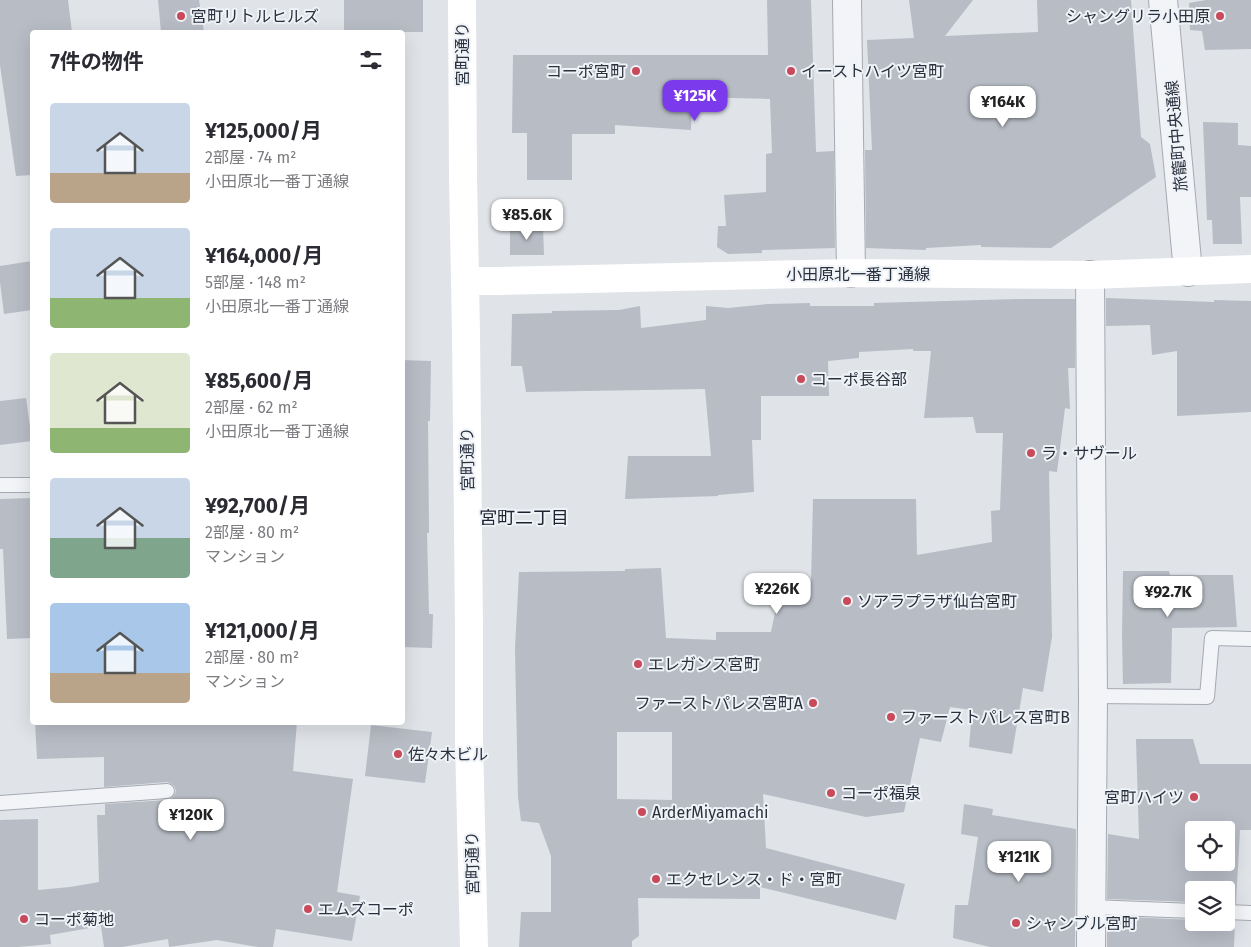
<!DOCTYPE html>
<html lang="ja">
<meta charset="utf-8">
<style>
:root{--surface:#fff;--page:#f2f2f3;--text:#2b2b33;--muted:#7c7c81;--accent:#7c3aed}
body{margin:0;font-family:"Fira Sans","Noto Sans JP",sans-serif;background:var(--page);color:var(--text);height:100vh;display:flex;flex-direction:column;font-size:19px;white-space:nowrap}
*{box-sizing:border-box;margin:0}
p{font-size:16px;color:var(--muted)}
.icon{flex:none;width:28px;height:28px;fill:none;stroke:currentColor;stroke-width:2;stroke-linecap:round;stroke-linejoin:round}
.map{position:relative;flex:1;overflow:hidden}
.panel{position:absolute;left:30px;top:30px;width:375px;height:695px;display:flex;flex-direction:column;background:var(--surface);border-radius:5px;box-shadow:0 5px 20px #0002}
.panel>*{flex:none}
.buttons{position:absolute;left:1185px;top:821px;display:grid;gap:10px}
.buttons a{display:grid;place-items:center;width:50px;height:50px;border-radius:5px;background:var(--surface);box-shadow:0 5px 20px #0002;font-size:25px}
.price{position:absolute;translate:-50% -42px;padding:0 11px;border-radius:10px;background:#fff;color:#222;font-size:16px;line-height:32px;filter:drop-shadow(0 1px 2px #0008)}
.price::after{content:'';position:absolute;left:50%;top:30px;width:15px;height:11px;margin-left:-8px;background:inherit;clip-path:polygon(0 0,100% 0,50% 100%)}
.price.active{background:var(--accent);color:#fff}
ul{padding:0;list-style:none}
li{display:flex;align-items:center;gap:15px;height:125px;padding:0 20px}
li span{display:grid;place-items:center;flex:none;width:140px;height:100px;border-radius:5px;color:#555}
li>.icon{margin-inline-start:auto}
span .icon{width:60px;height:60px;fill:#fffc;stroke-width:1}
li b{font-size:21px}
h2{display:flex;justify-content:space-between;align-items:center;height:60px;padding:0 20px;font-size:21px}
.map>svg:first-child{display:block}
.building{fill:#b7bcc5;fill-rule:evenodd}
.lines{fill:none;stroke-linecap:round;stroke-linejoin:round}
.lane-casing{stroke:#a5aab2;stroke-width:16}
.street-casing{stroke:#a5aab2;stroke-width:30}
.lane{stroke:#f3f4f7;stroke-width:14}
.street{stroke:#f3f4f7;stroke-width:28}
.secondary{stroke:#fff;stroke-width:28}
.poi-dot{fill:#c84a5b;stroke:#eff2f6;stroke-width:2}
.labels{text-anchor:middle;stroke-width:4;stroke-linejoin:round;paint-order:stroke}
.poi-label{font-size:16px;fill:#29313f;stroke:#eff2f6;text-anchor:start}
.street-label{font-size:16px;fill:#29313f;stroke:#eff2f6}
.neighbourhood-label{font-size:18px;fill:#1c2230;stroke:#eff2f6}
</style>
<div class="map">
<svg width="1251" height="947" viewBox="0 0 1251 947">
<rect width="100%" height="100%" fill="#e0e3e8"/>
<g class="building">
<polygon points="0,0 68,0 72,32 32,32 32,175 16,176 0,65"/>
<polygon points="158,0 199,0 204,32 161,32"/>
<rect x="344" y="0" width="79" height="32"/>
<polygon points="767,0 811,0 816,152 834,151 835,248 762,250 762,253 728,254 717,247 718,226 726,226 724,195 766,192 766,154 772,153 770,99 692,97 691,130 615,125 615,134 572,134 572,180 527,180 527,133 512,133 513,55 768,55"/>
<polygon points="909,0 973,0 945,36 1038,32 1037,0 1131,0 1141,137 1150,144 1156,177 1051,248 981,247 981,245 926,248 926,250 866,248 865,150 872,150 867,40 914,38"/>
<polygon points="1206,0 1251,0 1251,49 1205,50 1202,31 1190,30 1189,3"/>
<polygon points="1203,122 1238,123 1238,145 1251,146 1251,197 1240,197 1242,244 1213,244 1212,220 1207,220"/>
<polygon points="543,226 544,255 510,255 510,227"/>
<polygon points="32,261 32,310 4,314 0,282 0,266"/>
<polygon points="1106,298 1214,302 1214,300 1251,301 1251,412 1177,416 1177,351 1152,355 1150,325 1106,326"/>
<path d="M1022,299h53v69h-7l2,41 -5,-1 -8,64 -8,-1 3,166 -9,55 -20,-4 -11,66 -43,-7 3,-37 -22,-3 -9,35 -21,-4 -16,74 -38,5 -103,-23 3,54 139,36 -9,36 -136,-33v12l-122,-1 1,38 -7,5v6h-113l2,-35h30v-56l-12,-33 -18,-2 -3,-24 -3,-149 4,-76 106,-1v-2l36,-1 5,70 50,2v-8h55l11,-54 29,5 2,-84h103l1,56 75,-13 -1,-31 9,-1 3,-77h-27l-3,-16 -49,1 7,-67h-18v-2l-54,3v6l-31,3 1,35h-68v44h-9l2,52 -36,3v1l-93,3 3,-43h83l-6,-67 -179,3 -4,-26h-11l1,-52 40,-1v-2l67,-1 21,-4 1,22 65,-8v-14l22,2 40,-4 42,-1v3h64v-3zM617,732h55v68l-55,-1z"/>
<polygon points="402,360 431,361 430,421 428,421 429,533 427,533 429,614 433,614 432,648 402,647"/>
<polygon points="26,398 32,441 0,445 0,401"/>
<polygon points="32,498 32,638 7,639 3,549 0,549 0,499"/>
<polygon points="1123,571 1169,571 1170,575 1233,575 1237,627 1172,628 1171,683 1123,684 1122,636"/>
<polygon points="35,722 297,722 293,771 353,779 337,892 360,896 352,941 276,929 273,947 258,947 217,940 169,947 168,939 122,947 104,947 101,926 50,935 51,944 18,947 0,947 0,820 38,819 38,890 70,887 99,882 97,815 105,815 105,804 168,800 172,798 175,794 176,791 174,786 170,783 167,782 104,787 104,757 37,759"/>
<polygon points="371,725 432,732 425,783 365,776"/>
<path d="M1136,739h57l7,25h51v66h-11l-4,74 -10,-1v-13h-32v12l-87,-3 1,-65 31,5zM1194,830h32v32h-32z"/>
<polygon points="964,804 993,809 992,815 1076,829 1075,947 990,947 953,938 955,905 968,905 978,837 961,834"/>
<polygon points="1107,916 1194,920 1194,922 1226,922 1226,921 1235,921 1234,947 1107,947"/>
</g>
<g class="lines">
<g class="lane-casing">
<g id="lane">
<polyline points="0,485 32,485"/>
<polyline points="1093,696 1207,697 1212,638 1251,639"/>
<polyline points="0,803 167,791"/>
<polyline points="1091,907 1194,911"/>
<polyline points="1226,912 1251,913"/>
</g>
</g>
<g class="street-casing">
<g id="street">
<polyline points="847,0 851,273"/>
<polyline points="1163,0 1188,272"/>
<polyline points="1090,275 1091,447 1093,696 1091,947"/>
</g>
</g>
<use href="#lane" class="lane"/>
<use href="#street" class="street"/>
<g class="secondary">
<polyline points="462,0 463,176 466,334 469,625 469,741 474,947"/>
<polyline points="465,281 498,281 851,273 1090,275 1251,269"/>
</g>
</g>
<g class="poi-dot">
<circle cx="181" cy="16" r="5"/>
<circle cx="1220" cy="16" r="5"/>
<circle cx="636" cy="71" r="5"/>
<circle cx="791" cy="71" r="5"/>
<circle cx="801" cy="379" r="5"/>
<circle cx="1031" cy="453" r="5"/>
<circle cx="847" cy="601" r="5"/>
<circle cx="638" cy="664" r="5"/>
<circle cx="813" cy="703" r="5"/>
<circle cx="891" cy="717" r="5"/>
<circle cx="398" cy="754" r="5"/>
<circle cx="831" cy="793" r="5"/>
<circle cx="1194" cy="797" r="5"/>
<circle cx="642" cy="812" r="5"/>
<circle cx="656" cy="879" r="5"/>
<circle cx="308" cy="909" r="5"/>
<circle cx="24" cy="919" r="5"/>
<circle cx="1016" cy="923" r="5"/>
</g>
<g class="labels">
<g class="poi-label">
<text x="191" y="22">宮町リトルヒルズ</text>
<text x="1210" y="22" text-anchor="end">シャングリラ小田原</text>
<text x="626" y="77" text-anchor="end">コーポ宮町</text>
<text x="801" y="77">イーストハイツ宮町</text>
<text x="811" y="385">コーポ長谷部</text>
<text x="1041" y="459">ラ・サヴール</text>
<text x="857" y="607">ソアラプラザ仙台宮町</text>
<text x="648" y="670">エレガンス宮町</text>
<text x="803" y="709" text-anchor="end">ファーストパレス宮町A</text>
<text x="901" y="723">ファーストパレス宮町B</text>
<text x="408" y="760">佐々木ビル</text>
<text x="841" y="799">コーポ福泉</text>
<text x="1184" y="803" text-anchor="end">宮町ハイツ</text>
<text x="652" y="818">ArderMiyamachi</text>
<text x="666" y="885">エクセレンス・ド・宮町</text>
<text x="318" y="915">エムズコーポ</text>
<text x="34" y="925">コーポ菊地</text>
<text x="1026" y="929">シャンブル宮町</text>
</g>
<g class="street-label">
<text transform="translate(462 54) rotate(-90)" y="6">宮町通り</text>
<text transform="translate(1176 136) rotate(-95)" y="6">旅籠町中央通線</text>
<text x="858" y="280">小田原北一番丁通線</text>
<text transform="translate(467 459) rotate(-91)" y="6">宮町通り</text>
<text transform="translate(472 863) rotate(-91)" y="6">宮町通り</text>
</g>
<g class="neighbourhood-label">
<text x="524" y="524">宮町二丁目</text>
</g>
</g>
</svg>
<div class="buttons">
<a><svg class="icon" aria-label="locate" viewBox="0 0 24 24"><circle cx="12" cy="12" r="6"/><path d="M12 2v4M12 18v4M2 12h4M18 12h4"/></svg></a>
<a><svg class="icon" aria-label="layers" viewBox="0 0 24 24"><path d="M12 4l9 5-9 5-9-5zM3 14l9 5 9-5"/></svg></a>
</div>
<b class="price active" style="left:695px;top:122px">¥125K</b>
<b class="price" style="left:1003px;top:128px">¥164K</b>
<b class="price" style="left:527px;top:241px">¥85.6K</b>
<b class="price" style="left:777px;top:615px">¥226K</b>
<b class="price" style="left:1168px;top:618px">¥92.7K</b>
<b class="price" style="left:191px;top:841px">¥120K</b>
<b class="price" style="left:1019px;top:883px">¥121K</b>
<section class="panel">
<h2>7件の物件<svg class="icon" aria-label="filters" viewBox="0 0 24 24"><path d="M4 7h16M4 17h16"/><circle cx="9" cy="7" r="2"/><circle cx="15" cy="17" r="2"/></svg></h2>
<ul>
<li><span style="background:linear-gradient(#c9d6e8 70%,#b9a48a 0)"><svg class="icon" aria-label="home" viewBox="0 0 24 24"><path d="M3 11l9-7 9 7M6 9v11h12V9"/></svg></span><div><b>¥125,000/月</b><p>2部屋 · 74 m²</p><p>小田原北一番丁通線</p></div></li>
<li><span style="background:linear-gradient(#c9d6e8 70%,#8fb573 0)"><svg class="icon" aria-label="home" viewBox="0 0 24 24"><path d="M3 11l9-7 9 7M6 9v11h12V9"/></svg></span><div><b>¥164,000/月</b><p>5部屋 · 148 m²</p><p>小田原北一番丁通線</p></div></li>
<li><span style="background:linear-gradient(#dfe7d0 75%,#8fb573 0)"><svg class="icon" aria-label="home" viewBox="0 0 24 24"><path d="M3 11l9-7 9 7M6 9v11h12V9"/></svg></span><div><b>¥85,600/月</b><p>2部屋 · 62 m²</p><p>小田原北一番丁通線</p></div></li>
<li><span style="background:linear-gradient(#c9d6e8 60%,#7fa58c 0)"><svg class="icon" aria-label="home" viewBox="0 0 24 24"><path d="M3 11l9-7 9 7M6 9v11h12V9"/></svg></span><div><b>¥92,700/月</b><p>2部屋 · 80 m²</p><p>マンション</p></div></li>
<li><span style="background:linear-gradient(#a9c7e8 70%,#b9a48a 0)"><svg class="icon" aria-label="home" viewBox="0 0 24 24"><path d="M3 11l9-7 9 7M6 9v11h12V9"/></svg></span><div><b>¥121,000/月</b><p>2部屋 · 80 m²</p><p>マンション</p></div></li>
</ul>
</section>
</div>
